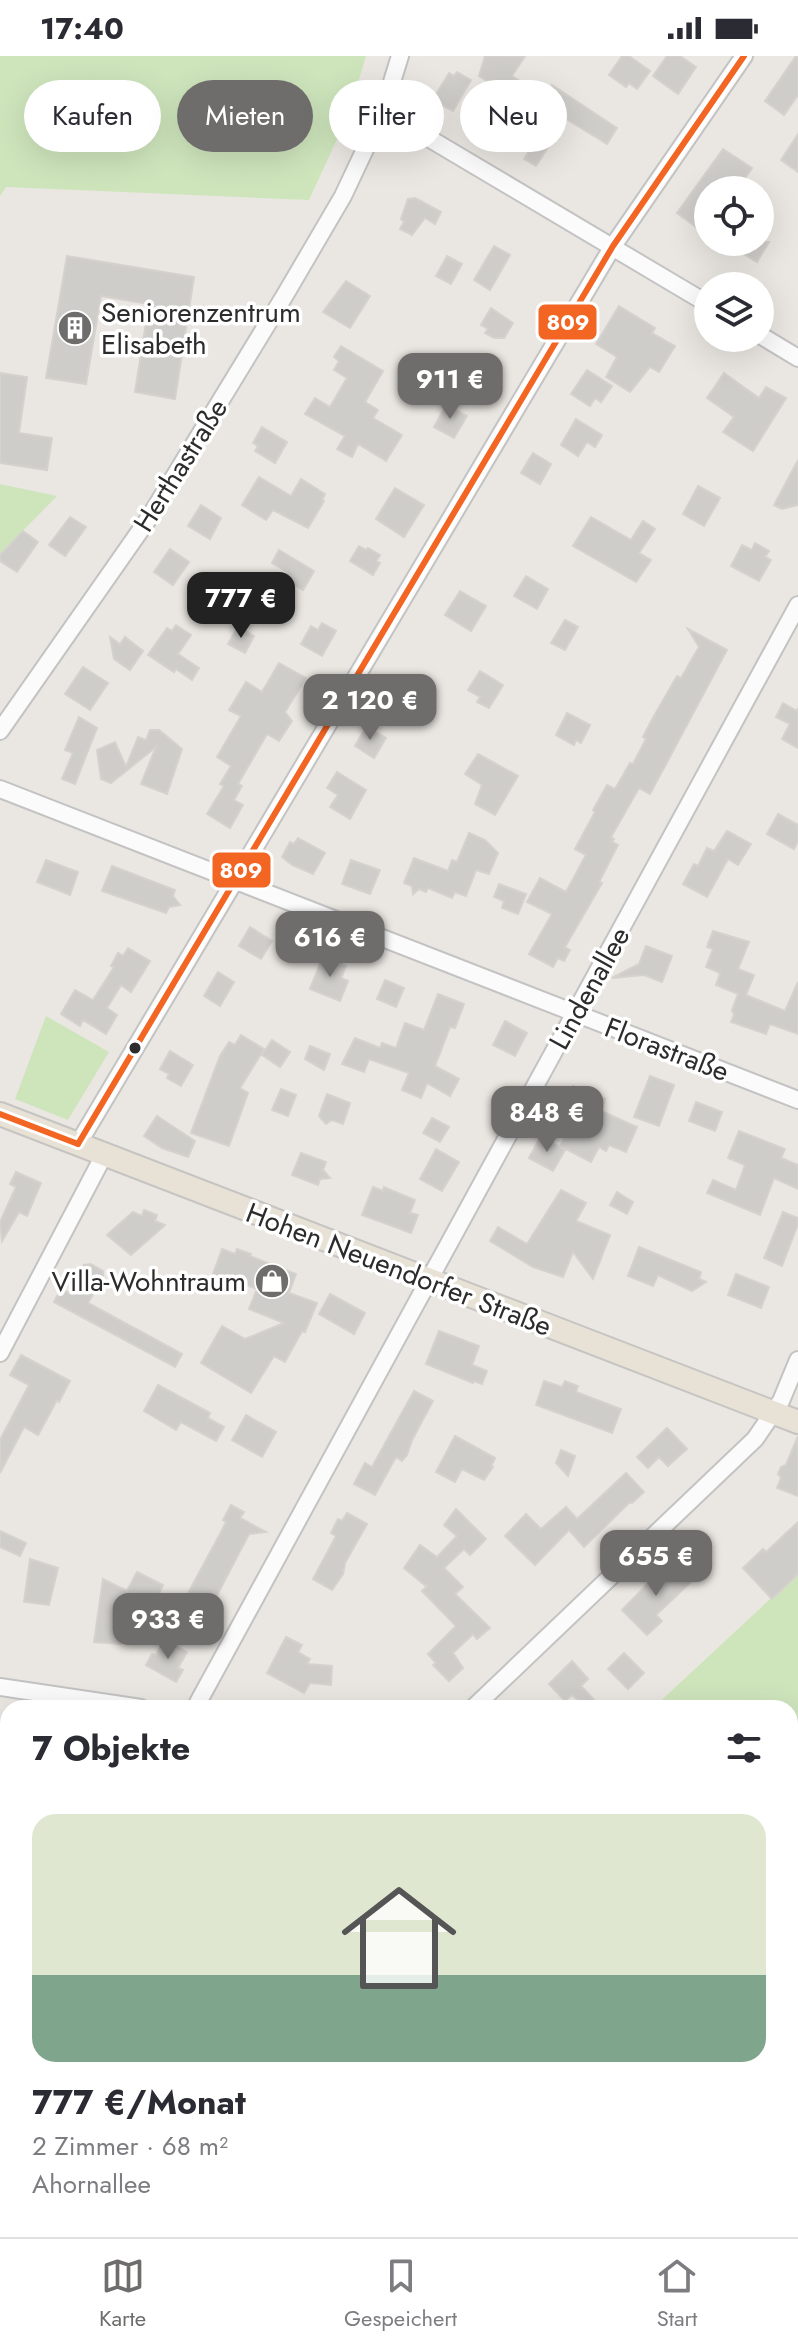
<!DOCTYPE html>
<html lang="de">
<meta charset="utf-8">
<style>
:root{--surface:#fff;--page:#f7f7f7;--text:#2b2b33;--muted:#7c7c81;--line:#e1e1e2;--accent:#6e6d6c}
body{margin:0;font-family:Jost,sans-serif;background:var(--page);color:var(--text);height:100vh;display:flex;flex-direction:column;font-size:30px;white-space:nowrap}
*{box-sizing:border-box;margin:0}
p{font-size:26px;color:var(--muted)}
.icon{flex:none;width:44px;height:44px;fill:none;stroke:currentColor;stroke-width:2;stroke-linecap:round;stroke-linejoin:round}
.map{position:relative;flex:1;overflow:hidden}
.details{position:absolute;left:0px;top:1644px;width:798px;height:538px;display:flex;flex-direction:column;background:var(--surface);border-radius:24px 24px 0 0;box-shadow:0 8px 32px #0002}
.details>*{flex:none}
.banner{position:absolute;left:24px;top:24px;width:750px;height:72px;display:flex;gap:16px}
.controls{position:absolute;left:694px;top:120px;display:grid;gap:16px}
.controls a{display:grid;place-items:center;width:80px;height:80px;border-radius:50%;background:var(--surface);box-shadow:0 8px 32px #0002;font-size:40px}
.price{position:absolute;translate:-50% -68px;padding:0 18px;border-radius:16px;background:var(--accent);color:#fff;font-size:26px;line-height:52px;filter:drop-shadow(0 2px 4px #0008)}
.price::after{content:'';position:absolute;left:50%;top:48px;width:24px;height:18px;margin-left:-12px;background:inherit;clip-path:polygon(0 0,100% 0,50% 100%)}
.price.active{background:#222;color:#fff}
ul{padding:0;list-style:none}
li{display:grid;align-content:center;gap:16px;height:424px;padding:0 32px}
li+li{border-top:2px solid var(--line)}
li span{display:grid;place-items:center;height:248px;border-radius:24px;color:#555}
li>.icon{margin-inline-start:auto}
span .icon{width:144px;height:144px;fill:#fffc;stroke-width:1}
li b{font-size:34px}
h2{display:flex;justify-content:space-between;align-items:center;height:96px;padding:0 32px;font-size:34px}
.chip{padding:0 28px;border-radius:36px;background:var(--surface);box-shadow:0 8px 32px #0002;font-size:28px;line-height:72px}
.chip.active{background:var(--accent);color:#fff}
.status{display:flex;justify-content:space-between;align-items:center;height:56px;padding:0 40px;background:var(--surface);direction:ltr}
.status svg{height:22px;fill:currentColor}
.tabs{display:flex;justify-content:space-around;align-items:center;height:112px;border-top:2px solid var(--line);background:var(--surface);font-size:22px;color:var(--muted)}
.tabs a{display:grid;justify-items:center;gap:4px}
.tabs .active{color:var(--accent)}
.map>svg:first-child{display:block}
.green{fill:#cee5bc}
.building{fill:#cfcdc9;stroke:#d5d2ce;stroke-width:2}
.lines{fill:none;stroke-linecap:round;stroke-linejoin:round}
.minor-casing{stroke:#c4c3c3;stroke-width:20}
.major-casing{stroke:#c6c4c2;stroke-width:26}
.minor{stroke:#fcfbfb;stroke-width:16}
.major{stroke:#e7e2d5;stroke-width:22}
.bus-1-casing{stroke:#fff;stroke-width:12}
.bus-1{stroke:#f26522;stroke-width:6}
.bus-dot{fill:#2c2c2c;stroke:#fff;stroke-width:3}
.labels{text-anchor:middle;stroke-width:7;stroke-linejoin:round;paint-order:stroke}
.poi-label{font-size:28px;fill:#2c2c2c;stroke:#fff;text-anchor:start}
.street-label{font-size:28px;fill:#2c2c2c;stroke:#fff}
.line-badge{stroke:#fff;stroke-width:3}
.badge-label{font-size:22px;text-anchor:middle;font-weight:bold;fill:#fff}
</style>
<div class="status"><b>17:40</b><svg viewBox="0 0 49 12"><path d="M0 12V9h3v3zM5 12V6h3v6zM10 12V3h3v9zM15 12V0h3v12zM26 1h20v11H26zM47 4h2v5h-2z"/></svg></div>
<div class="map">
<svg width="798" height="2181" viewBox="0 0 798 2181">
<rect width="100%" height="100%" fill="#eae7e2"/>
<g class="green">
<polygon points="0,0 366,0 349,57 309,144 6,131 0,140"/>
<polygon points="0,428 57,440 0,498"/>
<polygon points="46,960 109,996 68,1064 15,1043"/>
<polygon points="798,1517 798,1976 790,1951 790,1652 653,1652"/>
<polygon points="798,1984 798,2154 790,2159 790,1985"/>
<polygon points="177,2174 762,2174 750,2181 170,2181"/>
</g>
<g class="building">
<polygon points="485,0 525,0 512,20 535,34 510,76 486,62 502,34 479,20"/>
<polygon points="622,0 629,0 650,15 637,33 629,27 626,31 609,19"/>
<polygon points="667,0 680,0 696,11 678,38 653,20"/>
<polygon points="796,0 798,0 798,39 784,59 765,45"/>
<polygon points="457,16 471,24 453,55 436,46 435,40 449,17 454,20"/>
<polygon points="552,29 617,72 607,88 540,47"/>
<polygon points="798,78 798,116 781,104"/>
<polygon points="536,84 548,91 536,110 524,103"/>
<polygon points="723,93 752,112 737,134 708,134 708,160 699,173 677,157"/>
<polygon points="415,142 441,156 435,168 425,162 412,179 400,173 404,166 401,163 408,143"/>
<polygon points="724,186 769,186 757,206"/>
<polygon points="494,190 510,199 490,234 474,224"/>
<polygon points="67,200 194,221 175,343 135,336 149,248 101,240 86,328 46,322"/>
<polygon points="447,200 462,208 451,228 436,220"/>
<polygon points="346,225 370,240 350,272 323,256"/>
<polygon points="619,250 655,272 652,277 675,290 659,316 650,311 630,336 606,321 617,301 596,288"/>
<polygon points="491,252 513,267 504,282 494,282 485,277 488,273 481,269"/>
<polygon points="341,290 383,315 365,346 378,354 373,362 402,379 386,405 358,388 352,401 337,393 345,380 305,358 315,342 330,351 347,322 334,314 339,305 334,301"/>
<polygon points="587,314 612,330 601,346 595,342 590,350 571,338"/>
<polygon points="0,317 27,321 19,377 52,382 47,414 0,407"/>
<polygon points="724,317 759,342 766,331 786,342 753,395 723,376 734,361 707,342"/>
<polygon points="446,349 467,360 454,382 434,371"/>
<polygon points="576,363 602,379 595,391 587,386 578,400 561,389"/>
<polygon points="262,371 287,386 275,407 255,395 258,390 253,387"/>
<polygon points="533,397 551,408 540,428 521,417"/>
<polygon points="798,404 798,449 782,453 774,449"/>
<polygon points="259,421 291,440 301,423 325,438 322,444 324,445 308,472 273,454 266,464 242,449"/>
<polygon points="698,430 720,442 704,470 683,458"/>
<polygon points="395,432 424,449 404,481 376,463"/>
<polygon points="201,449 221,462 210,483 188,470"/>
<polygon points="70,461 86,471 65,500 49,489"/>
<polygon points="591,461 631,484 643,465 655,473 639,497 651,504 636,526 573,490"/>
<polygon points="23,475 38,486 17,516 0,505 0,499"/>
<polygon points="755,487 769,495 765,501 771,504 759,525 731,510 742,489 752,494"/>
<polygon points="359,490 366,494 368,492 380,499 376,505 380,507 373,519 350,505"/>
<polygon points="170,493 189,506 173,529 154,516"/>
<polygon points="279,494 314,515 303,534 284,522 287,516 272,507"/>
<polygon points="526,520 548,533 537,553 514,540"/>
<polygon points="460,535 486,550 471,575 445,559"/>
<polygon points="565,564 578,571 565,594 551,587"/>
<polygon points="322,567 336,575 322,600 301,588 311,570 318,574"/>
<polygon points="176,569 191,579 178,598 199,612 192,624 176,613 174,616 148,599 167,572 172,575"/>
<polygon points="238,570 254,580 245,597 228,588"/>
<polygon points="688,573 727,594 650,738 639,732 611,781 614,783 612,786 618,789 599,826 602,827 565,891 570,894 564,905 558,902 553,911 529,898 552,858 527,846 540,822 566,836 586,799 575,793 595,756 593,754 607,729 615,733 630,707 633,708 646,683 643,681 654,660 677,620 681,622 699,591"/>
<polygon points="110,581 120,588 125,581 143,595 130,614 114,603"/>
<polygon points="279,607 306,622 285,656 292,665 279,685 267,678 238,728 242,730 234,744 243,749 230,772 207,758 224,730 220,728 231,710 217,701 241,660 229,654 246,626 262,636"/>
<polygon points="83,611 108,627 90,654 65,638"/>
<polygon points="480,615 503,629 489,652 477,646 480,641 468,634"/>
<polygon points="402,626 426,641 413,661 389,647"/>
<polygon points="783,647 797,655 798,652 798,692 782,683 790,668 776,661"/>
<polygon points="567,657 590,669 581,687 576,684 574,689 556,679"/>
<polygon points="79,661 97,672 75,728 62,723 73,697 65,694"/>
<polygon points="366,671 386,682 374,702 355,690"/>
<polygon points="150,674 159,674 182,693 167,738 141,728 156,691 111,727 101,723 97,694 115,686 126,711 138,681 146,684"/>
<polygon points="478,698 518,720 495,759 475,748 482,729 465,718"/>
<polygon points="337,716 366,734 350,763 330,751 338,739 327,732"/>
<polygon points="778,758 798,769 798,785 794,793 767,778"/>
<polygon points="727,775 751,788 738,809 728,803 707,841 683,828 694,808 698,810 707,792 714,795"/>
<polygon points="469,777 485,784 498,797 489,818 476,814 466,840 455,836 452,842 428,832 426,836 419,833 413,838 412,830 404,827 414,802 448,815 452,804 457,806"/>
<polygon points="298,782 325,797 313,818 292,809 282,801 290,786 294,788"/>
<polygon points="46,804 78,816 70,839 37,826"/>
<polygon points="351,804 380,814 370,838 342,828"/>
<polygon points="112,810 175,834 173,840 180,849 169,851 166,857 102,835"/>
<polygon points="499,828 526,838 518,858 502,852 504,845 494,841"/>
<polygon points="250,871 272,885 261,903 239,890"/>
<polygon points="713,875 749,886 738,913 754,919 746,939 785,955 798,926 798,978 770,968 766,978 731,966 734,959 732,954 738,938 716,929 720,917 706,911 713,893 707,891"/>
<polygon points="646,890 672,900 662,926 644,919 612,922 639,908"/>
<polygon points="128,892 150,905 131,936 121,929 107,952 117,959 106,978 83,964 80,970 61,958 75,934 93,944 114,911 111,910 118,897 123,900"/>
<polygon points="323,900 346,910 341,922 348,925 340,945 310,933"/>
<polygon points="218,916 234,926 220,950 204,940"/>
<polygon points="385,924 404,932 396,951 377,943"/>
<polygon points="438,938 464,948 455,972 450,971 435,1010 459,1023 450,1040 427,1027 421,1042 402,1034 409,1017 369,1003 364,1016 342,1008 355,982 380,992 382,987 396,992 405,967 424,974"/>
<polygon points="505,965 527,977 515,1000 493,989"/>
<polygon points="241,979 264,993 240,1032 248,1037 229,1090 191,1077 220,1000 229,986 235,989"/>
<polygon points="272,984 290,996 280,1011 262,999"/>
<polygon points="310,990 330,998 324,1014 305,1003"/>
<polygon points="170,995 193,1009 181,1030 167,1022 169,1018 160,1013"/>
<polygon points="650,1020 674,1029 659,1070 634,1061"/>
<polygon points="573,1030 605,1043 601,1055 637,1071 626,1096 609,1089 606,1095 599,1091 591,1106 560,1090 575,1063 563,1059 565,1051 559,1049 564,1037 570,1039"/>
<polygon points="281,1033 296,1039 288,1060 272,1054"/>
<polygon points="327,1038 350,1047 343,1068 332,1064 326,1068 319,1060"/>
<polygon points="696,1046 722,1056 715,1075 689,1065"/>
<polygon points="157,1060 195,1085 188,1101 162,1092 144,1080"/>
<polygon points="432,1062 449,1071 440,1086 423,1077"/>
<polygon points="739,1075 785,1093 781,1102 798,1109 798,1133 774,1122 760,1159 707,1137 713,1124 736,1134 745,1109 728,1102"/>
<polygon points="541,1080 565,1094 553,1115 529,1102"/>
<polygon points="436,1093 459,1106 442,1135 420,1123"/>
<polygon points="301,1097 326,1106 323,1114 330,1122 320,1123 318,1129 292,1119"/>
<polygon points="16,1116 41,1127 27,1160 19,1156 2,1185 0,1166 16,1131 10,1128"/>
<polygon points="373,1131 383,1135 384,1131 415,1144 410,1157 418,1159 411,1177 362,1159"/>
<polygon points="561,1134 586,1147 576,1165 610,1179 593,1223 573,1196 563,1221 533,1211 490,1185 498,1171 527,1188"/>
<polygon points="617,1136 633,1146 627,1158 610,1149"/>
<polygon points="144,1154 157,1159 155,1165 165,1169 131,1199 107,1179 133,1156 142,1160"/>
<polygon points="783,1156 798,1162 798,1168 782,1210 764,1202"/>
<polygon points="639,1191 701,1216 699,1223 706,1226 692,1235 658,1219 653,1230 628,1220"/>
<polygon points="222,1193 235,1198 237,1193 251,1198 250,1200 296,1218 289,1237 317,1247 305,1276 302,1275 285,1306 274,1300 251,1337 201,1307 222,1270 245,1283 284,1267 249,1253 257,1233 228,1222 224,1234 209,1229"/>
<polygon points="91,1208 103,1215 103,1220 88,1247 182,1298 175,1311 54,1246 61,1233 71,1238 84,1209"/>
<polygon points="736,1218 769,1231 761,1252 728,1239"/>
<polygon points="330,1238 365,1257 354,1278 319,1258"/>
<polygon points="439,1275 479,1290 472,1309 487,1315 482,1328 474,1325 473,1327 426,1308"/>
<polygon points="21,1299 70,1325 59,1346 57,1344 38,1379 24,1371 0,1417 0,1384 29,1329 10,1319"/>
<polygon points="544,1325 562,1331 565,1325 578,1330 576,1336 621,1353 612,1377 536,1349"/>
<polygon points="158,1329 210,1357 208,1362 224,1371 216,1385 181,1366 176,1374 144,1355"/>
<polygon points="414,1335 433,1345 412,1384 407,1399 402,1405 396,1401 375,1439 354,1428 365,1407 372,1411"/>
<polygon points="246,1359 276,1376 262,1401 232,1384"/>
<polygon points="667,1372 687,1393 668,1410 659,1401 648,1412 637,1401"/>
<polygon points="455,1380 495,1402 491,1410 493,1411 484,1424 462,1413 455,1426 436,1416"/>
<polygon points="798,1380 798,1440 777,1432 781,1422 778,1418 781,1411 786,1409"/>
<polygon points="561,1394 575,1400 568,1420 556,1407"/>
<polygon points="626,1417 644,1436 632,1447 630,1446 584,1491 569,1474 535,1509 505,1480 526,1458 541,1473 566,1451 577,1463"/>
<polygon points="231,1449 244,1456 240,1462 266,1476 249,1478 200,1572 180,1562 183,1556 179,1554 221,1476 226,1466 223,1464"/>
<polygon points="456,1453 486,1483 470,1499 464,1493 444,1512 463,1531 455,1538 490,1572 477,1583 473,1578 453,1597 463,1612 449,1625 433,1609 436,1607 428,1598 456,1570 422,1535 428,1529 426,1530 404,1512 420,1489 437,1501 457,1480 444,1469"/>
<polygon points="347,1457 367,1468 345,1507 343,1518 332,1534 313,1523 336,1480 331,1477 338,1463 342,1465"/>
<polygon points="798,1466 798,1518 772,1543 743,1512 763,1493 766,1496"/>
<polygon points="0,1475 26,1487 20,1500 0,1491"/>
<polygon points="30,1503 58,1512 49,1549 24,1546"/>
<polygon points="668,1507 677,1517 682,1513 693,1524 656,1559 662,1565 647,1579 622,1554"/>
<polygon points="137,1516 163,1529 157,1542 152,1549 141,1543 136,1551 127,1547 121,1588 94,1586 103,1523 127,1535"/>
<polygon points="286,1581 302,1589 298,1596 310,1603 307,1608 332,1610 331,1629 310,1627 304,1637 267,1617"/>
<polygon points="165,1583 187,1596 178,1612 183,1614 176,1626 146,1609 152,1598 156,1599"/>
<polygon points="624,1597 644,1617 628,1633 608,1613"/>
<polygon points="572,1605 588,1623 581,1630 600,1650 598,1652 588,1652 572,1639 565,1645 549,1628"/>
</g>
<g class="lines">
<g class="minor-casing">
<g id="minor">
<polyline points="383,55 708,248"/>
<polyline points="760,279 798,302"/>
<polyline points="0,675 149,462 285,239 343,140 383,55 400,0"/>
<polyline points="0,733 798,1044"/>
<polyline points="78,1088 613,190 744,0"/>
<polyline points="0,1297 104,1099"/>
<polyline points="0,1631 141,1652"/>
<polyline points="195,1652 798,549"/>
<polyline points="473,1652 755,1383 781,1345 798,1304"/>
<polyline points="0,1885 8,1886"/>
<polyline points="0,2109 8,2102"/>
</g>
</g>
<g class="major-casing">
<polyline id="major" points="0,1058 798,1366"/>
</g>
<use href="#minor" class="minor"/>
<use href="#major" class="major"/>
<g class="bus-1-casing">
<g id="bus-1">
<polyline points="0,1058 78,1088"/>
<polyline points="78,1088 613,190 744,0"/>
</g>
</g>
<use href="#bus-1" class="bus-1"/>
</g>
<defs>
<g id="building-disc" transform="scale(1.8)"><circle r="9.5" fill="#6e6d6c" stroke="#fff"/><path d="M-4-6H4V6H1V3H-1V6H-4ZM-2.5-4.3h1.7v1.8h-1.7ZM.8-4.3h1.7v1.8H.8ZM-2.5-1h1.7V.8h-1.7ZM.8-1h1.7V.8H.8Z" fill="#fff"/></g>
<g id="shop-disc" transform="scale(1.8)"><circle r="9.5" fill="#6e6d6c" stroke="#fff"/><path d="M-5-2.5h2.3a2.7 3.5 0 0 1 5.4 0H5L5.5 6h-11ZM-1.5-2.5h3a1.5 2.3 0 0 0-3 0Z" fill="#fff"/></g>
</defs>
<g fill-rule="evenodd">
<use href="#building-disc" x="75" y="272"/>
<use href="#shop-disc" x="272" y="1225"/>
</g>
<circle class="bus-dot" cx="135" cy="992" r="7"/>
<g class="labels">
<g class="poi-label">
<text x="101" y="266">Seniorenzentrum<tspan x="101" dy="32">Elisabeth</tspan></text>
<text x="246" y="1235" text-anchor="end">Villa-Wohntraum</text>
</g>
<g class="street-label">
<text transform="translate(180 409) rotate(-58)" y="10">Herthastraße</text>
<text transform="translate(589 932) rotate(-61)" y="10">Lindenallee</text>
<text transform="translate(667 993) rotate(21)" y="10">Florastraße</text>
<text transform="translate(399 1213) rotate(21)" y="10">Hohen Neuendorfer Straße</text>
</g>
</g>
<g class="line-badge">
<rect x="537" y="247" width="61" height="38" rx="8" fill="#f26522"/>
<rect x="211" y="795" width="61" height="38" rx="8" fill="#f26522"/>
</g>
<g class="badge-label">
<text x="568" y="274">809</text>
<text x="241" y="822">809</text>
</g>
</svg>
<div class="controls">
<a><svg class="icon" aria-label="locate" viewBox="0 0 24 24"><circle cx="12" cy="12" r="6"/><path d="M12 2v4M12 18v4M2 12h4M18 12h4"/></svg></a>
<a><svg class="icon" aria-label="layers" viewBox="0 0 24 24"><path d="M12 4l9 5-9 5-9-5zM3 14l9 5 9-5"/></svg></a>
</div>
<b class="price" style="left:450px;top:365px">911 €</b>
<b class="price active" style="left:241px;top:584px">777 €</b>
<b class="price" style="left:370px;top:686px">2 120 €</b>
<b class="price" style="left:330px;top:923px">616 €</b>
<b class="price" style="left:547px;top:1098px">848 €</b>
<b class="price" style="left:656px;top:1542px">655 €</b>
<b class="price" style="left:168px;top:1605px">933 €</b>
<div class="banner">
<a class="chip">Kaufen</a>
<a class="chip active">Mieten</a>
<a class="chip">Filter</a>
<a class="chip">Neu</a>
</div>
<section class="details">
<h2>7 Objekte<svg class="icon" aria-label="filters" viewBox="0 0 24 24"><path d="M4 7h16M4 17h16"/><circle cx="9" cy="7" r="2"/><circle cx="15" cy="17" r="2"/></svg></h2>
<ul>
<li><span style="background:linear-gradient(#dfe7d0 65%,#7fa58c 0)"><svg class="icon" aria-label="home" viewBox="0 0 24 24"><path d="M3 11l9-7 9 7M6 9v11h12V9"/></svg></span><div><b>777 €/Monat</b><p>2 Zimmer · 68 m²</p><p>Ahornallee</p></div></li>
</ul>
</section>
</div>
<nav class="tabs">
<a class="active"><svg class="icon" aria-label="map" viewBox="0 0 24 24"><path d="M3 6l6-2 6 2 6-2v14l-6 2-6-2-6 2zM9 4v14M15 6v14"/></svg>Karte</a>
<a><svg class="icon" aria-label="saved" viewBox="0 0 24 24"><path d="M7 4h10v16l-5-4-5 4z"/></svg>Gespeichert</a>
<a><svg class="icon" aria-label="home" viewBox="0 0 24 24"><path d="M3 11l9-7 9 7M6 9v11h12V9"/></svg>Start</a>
</nav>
